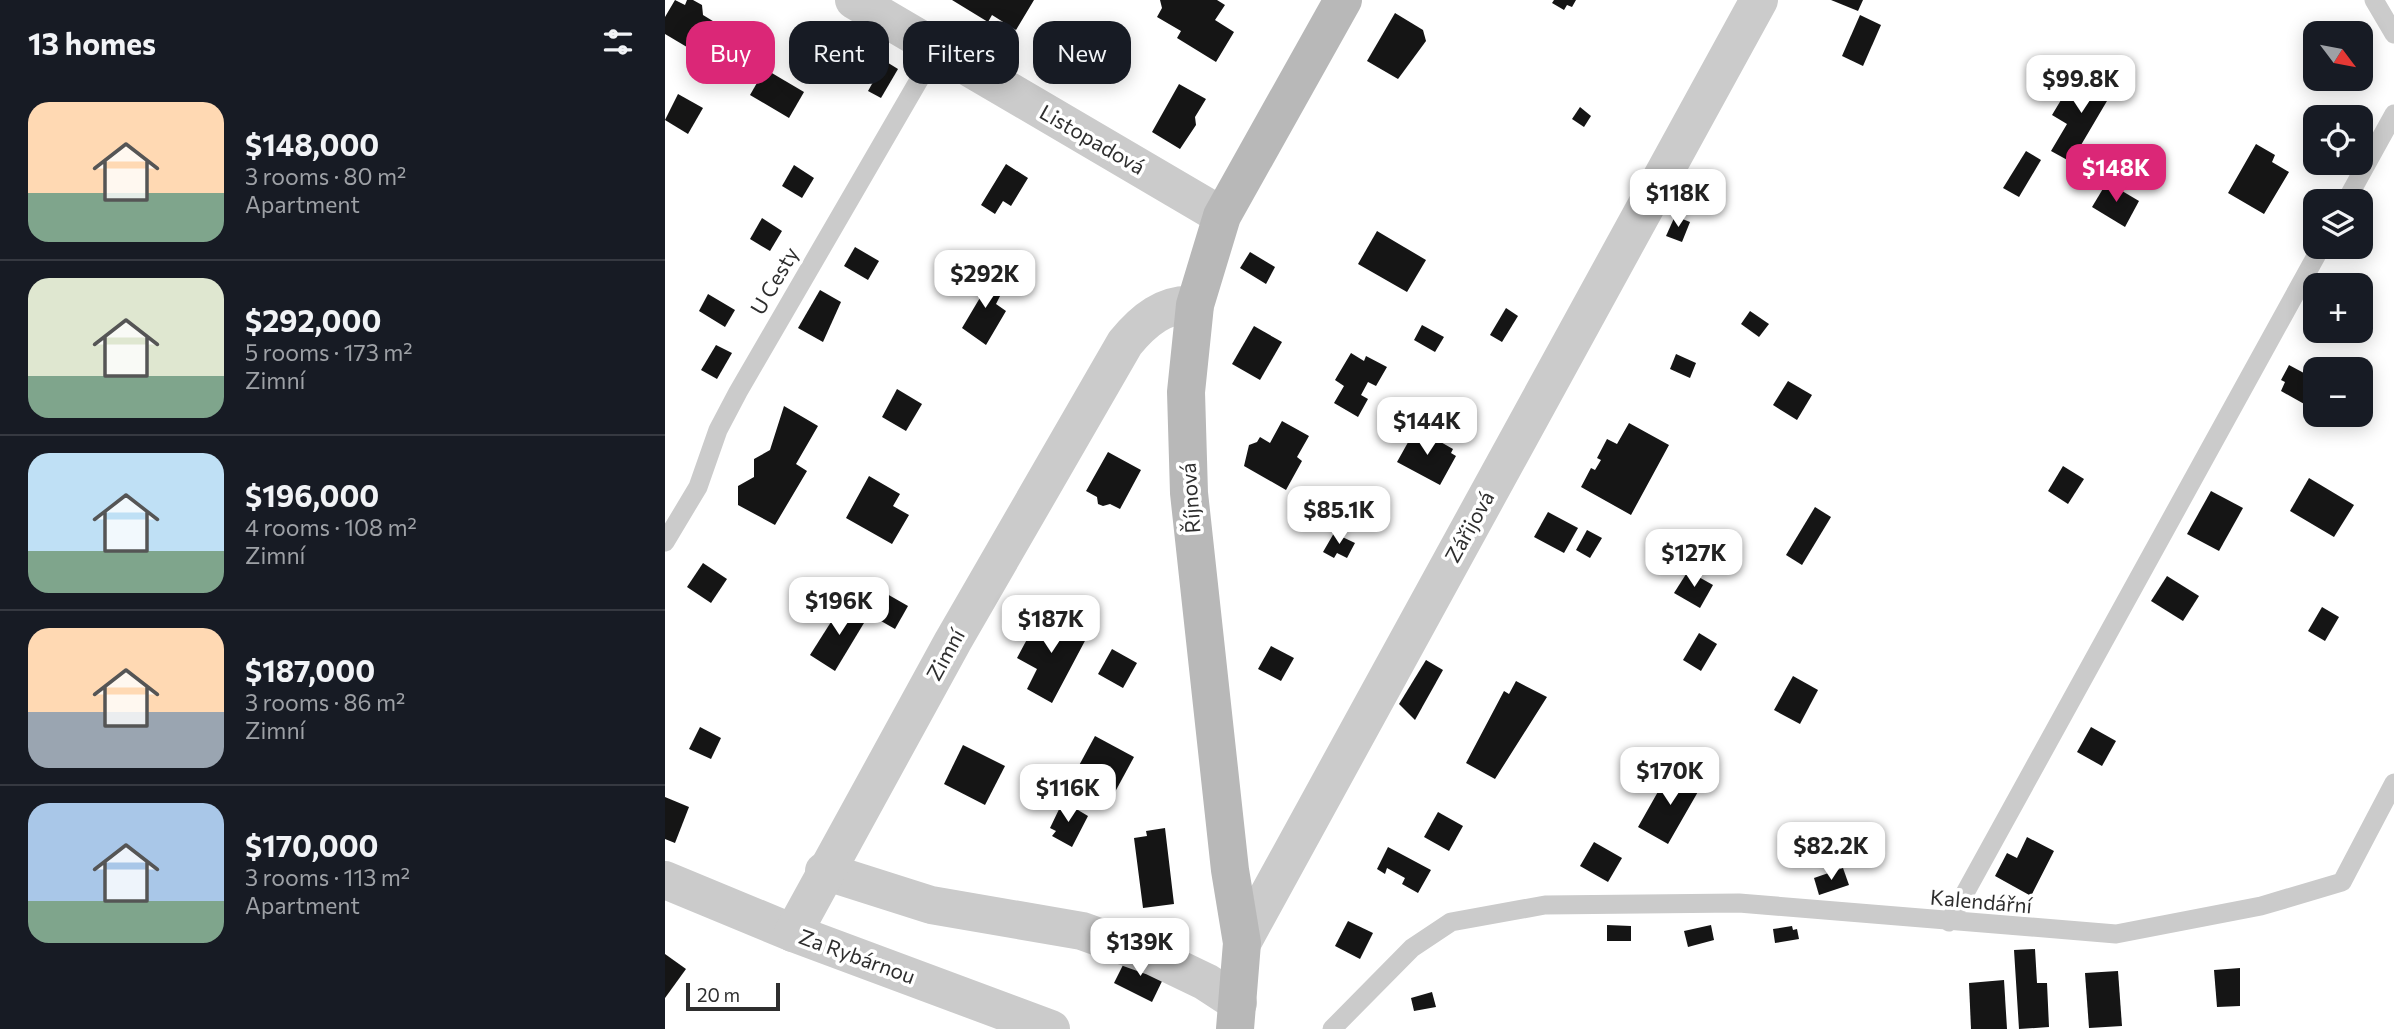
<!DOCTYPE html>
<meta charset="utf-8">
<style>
:root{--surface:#171b24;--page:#20242c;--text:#f1f3f6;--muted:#9ea1a6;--line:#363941;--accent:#db2777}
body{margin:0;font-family:Commissioner,sans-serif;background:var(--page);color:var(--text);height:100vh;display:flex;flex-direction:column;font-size:26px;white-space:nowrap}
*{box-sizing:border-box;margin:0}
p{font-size:23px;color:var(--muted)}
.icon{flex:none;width:38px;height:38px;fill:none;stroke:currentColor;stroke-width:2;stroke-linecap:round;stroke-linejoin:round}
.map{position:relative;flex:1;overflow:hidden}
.sheet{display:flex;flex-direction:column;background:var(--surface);width:665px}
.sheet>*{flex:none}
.top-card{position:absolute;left:21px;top:21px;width:665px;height:63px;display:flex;gap:14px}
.needle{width:46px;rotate:122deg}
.buttons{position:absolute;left:1638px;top:21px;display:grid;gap:14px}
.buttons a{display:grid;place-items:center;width:70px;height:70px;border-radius:14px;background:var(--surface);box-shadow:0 4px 18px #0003;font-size:35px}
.scale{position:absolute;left:21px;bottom:18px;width:94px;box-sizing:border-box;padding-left:7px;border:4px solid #2e2e2e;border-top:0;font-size:19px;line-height:24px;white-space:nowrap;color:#2e2e2e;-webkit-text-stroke:5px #fff;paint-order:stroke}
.price{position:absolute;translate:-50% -60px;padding:0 16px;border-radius:14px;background:#fff;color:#222;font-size:23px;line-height:46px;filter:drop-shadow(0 2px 4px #0008)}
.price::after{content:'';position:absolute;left:50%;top:42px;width:21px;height:16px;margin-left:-10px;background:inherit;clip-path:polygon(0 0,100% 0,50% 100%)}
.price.on{background:var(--accent);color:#fff}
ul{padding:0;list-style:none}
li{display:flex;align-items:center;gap:21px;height:175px;padding:0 28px}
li+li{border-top:2px solid var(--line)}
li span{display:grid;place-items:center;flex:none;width:196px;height:140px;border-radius:21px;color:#555}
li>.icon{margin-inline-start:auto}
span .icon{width:84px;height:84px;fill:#fffc;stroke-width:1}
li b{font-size:30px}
h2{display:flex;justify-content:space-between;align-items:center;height:84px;padding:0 28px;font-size:30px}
.tag{padding:0 24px;border-radius:21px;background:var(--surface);box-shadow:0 4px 18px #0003;font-size:24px;line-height:63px}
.tag.on{background:var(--accent);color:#fff}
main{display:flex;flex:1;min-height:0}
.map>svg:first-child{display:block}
.building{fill:#151515}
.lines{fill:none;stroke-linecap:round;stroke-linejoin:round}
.lane{stroke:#cbcbcb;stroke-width:19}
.street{stroke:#cbcbcb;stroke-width:38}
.secondary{stroke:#b8b8b8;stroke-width:38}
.labels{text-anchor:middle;stroke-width:7;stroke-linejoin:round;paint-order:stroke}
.street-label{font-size:21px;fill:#2e2e2e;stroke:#fff}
</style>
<main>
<section class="sheet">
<h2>13 homes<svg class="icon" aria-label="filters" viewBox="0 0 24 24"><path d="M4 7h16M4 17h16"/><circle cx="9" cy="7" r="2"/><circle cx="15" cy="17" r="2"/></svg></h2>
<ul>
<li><span style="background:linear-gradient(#ffd9b3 65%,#7fa58c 0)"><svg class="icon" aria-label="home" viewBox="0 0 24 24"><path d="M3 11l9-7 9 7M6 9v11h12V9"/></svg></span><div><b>$148,000</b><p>3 rooms · 80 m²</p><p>Apartment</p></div></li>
<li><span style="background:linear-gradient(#dfe7d0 70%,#7fa58c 0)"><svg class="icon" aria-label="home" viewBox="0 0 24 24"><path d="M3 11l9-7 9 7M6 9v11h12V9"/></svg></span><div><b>$292,000</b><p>5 rooms · 173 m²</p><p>Zimní</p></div></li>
<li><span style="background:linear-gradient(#bfe0f5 70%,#7fa58c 0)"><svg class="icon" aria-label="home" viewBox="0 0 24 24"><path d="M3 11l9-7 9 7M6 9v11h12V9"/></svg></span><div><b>$196,000</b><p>4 rooms · 108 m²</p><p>Zimní</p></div></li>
<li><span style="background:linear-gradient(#ffd9b3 60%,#9aa5b1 0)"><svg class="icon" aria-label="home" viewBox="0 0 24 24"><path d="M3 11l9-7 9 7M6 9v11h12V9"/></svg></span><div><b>$187,000</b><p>3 rooms · 86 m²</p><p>Zimní</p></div></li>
<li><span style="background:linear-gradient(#a9c7e8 70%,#7fa58c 0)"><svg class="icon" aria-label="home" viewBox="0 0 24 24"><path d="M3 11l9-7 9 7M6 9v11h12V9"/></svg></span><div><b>$170,000</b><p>3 rooms · 113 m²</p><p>Apartment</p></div></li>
</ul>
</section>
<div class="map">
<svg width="1729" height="1029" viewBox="0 0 1729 1029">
<rect width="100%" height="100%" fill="#fff"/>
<g class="building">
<polygon points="10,0 20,5 22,0 28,0 37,5 38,15 56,26 37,56 0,34 0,17"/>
<polygon points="287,0 369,0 351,30 327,15 323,22"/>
<polygon points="495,0 552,0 560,5 550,20 569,32 551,62 512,38 516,31 492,17 497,8"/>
<polygon points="889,0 911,0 907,7 902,5 899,10 887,3"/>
<polygon points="1166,0 1198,0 1193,11"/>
<polygon points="730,13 758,30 761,41 733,79 702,61"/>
<polygon points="1195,15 1216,25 1198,66 1177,56"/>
<polygon points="220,61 233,69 216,98 203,91"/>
<polygon points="100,69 139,92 124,118 85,95"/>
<polygon points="1432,72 1452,84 1406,162 1386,151 1402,124 1387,115 1402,90 1416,99"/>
<polygon points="514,84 541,99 530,117 531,125 515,149 487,132"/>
<polygon points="13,94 38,108 23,134 0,120"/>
<polygon points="915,107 926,116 919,127 907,119"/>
<polygon points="1591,144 1610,155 1607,162 1624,172 1599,214 1563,193"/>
<polygon points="1361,151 1376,160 1354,197 1338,188"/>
<polygon points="341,164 363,178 346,206 338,201 330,214 316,205"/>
<polygon points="129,165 149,178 137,198 117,186"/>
<polygon points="1442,182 1474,201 1460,227 1427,207"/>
<polygon points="1010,216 1025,222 1017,242 1001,236"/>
<polygon points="97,218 117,231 105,251 85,239"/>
<polygon points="712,231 761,260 742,292 693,264"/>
<polygon points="190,247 214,261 203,280 179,266"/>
<polygon points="585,252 610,267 601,284 575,268"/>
<polygon points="312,274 338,290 331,304 341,311 321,345 297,328 316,296 304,288"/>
<polygon points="155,290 176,302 158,342 133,328"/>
<polygon points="43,294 70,310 60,327 34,311"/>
<polygon points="841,308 853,316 837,342 825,335"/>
<polygon points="1085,311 1104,324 1094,337 1076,324"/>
<polygon points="757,325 779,337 770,352 749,340"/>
<polygon points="589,326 617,342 595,380 567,364"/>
<polygon points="51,345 67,353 52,379 36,370"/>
<polygon points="686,353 699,361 701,356 722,367 711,386 703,382 696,395 703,399 693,417 669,403 679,386 670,380"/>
<polygon points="1011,354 1031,363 1025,378 1005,369"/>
<polygon points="1624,365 1650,379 1650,388 1641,405 1616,391 1620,382 1616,380"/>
<polygon points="1123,381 1147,395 1132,420 1108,405"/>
<polygon points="232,389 257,404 241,431 217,417"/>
<polygon points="119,406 153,426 131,464 142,471 110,525 73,505 73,486 89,477 89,459 105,450"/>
<polygon points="617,421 644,436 632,457 637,461 621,490 579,466 584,445 592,442 595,437 605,443"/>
<polygon points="964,423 1004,445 966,515 916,487 926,468 930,470 936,460 932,458 942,439 952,444"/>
<polygon points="751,428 788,449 786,453 791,456 775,485 732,462"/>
<polygon points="443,452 476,470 455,509 445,504 438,506 433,504 432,497 421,491"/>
<polygon points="1398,466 1419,479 1403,504 1383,491"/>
<polygon points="204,476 235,494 228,506 244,515 227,544 181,518"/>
<polygon points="1644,478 1689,505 1669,537 1625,511"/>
<polygon points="1546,491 1578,508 1554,551 1522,534"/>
<polygon points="1150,507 1166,517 1137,565 1121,555"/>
<polygon points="883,512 913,528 899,553 869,537"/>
<polygon points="922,530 937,538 925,558 911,550"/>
<polygon points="669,533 690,543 682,558 672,553 669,558 658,552"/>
<polygon points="38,563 62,579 46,603 22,587"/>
<polygon points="1023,571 1048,585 1035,608 1009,593"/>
<polygon points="1502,576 1534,596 1518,621 1486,601"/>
<polygon points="215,590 243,606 230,629 202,613"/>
<polygon points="178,603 202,618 170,671 145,655"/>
<polygon points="1657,607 1674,617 1660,641 1643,631"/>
<polygon points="376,613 422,637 387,703 362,689 372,669 352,658"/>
<polygon points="1034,633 1052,644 1036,671 1018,660"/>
<polygon points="606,646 629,658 616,681 593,669"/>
<polygon points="447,649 472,663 458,688 433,674"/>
<polygon points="761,660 778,670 750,720 734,704"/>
<polygon points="1128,676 1153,690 1135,724 1109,710"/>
<polygon points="851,681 882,697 830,779 801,763 839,691 844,694"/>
<polygon points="35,727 56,738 46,759 24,749"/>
<polygon points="1426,727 1451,741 1437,766 1412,752"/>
<polygon points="430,736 469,757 450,792 411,771"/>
<polygon points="298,745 340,766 320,805 279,784"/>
<polygon points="1003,774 1019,784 1024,776 1038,783 1003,844 973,827"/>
<polygon points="0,797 24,807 10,843 0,839"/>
<polygon points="398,801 423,816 407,847 387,836 391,831 385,828"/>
<polygon points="773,812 798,826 784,851 759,837"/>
<polygon points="500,828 509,904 478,908 469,838 482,836 481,831"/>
<polygon points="1362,837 1389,851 1366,896 1330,876 1342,853 1352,858"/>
<polygon points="929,842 957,858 943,882 915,866"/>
<polygon points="723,847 766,870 753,893 737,884 740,878 722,868 720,874 712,869"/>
<polygon points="1178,868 1184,885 1154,895 1149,878"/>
<polygon points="683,921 708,933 695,959 670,946"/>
<polygon points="942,925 966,926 966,941 942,941"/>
<polygon points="1046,925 1049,940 1023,947 1019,931"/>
<polygon points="1127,926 1128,930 1132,929 1134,939 1110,943 1108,929"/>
<polygon points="1370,949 1372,983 1382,983 1384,1027 1354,1029 1349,950"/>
<polygon points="0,954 21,969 0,998"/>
<polygon points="463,955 501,973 487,1002 449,983"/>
<polygon points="1575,968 1575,1006 1552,1007 1549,970"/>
<polygon points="1453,971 1457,1026 1424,1028 1420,973"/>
<polygon points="1339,980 1342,1029 1306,1029 1304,983"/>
<polygon points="767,992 771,1007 749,1011 746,998"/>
</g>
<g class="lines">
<g class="lane">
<polyline points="1709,0 1729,34"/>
<polyline points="1681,201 1729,114"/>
<polyline points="0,542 33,487 53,430 73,392 272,49"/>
<polyline points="1284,922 1656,247"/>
<polyline points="667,1029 747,948 786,922 880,905 1074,903 1451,934 1596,906 1677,882 1729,783"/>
</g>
<g class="street">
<polyline points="189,0 557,216"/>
<polyline points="159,871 266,905 417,931 487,956 541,982 573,1003"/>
<polyline points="0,880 128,933 386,1029"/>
<path d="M128,933l160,-292 172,-298c18,-22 40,-41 70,-38"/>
<polyline points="577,943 1094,0"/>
</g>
<polyline class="secondary" points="570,1029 577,943 565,870 524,493 521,392 530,305 557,216 678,0"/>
</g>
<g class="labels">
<g class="street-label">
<text transform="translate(427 140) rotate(30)" y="7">Listopadová</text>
<text transform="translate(110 281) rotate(-60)" y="7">U Cesty</text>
<text transform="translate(526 498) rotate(-94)" y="7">Říjnová</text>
<text transform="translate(805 527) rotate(-61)" y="7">Zářijová</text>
<text transform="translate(281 655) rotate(-61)" y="7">Zimní</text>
<text transform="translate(1316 902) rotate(5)" y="7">Kalendářní</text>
<text transform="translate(192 957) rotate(20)" y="7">Za Rybárnou</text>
</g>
</g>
</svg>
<div class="buttons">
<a><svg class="needle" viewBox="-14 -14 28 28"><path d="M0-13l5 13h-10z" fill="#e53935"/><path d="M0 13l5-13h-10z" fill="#9ea1a6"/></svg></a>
<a><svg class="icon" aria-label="locate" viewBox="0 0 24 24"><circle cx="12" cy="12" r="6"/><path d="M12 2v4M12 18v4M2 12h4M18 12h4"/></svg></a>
<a><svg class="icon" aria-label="layers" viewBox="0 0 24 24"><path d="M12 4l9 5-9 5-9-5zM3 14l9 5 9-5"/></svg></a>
<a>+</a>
<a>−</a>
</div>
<div class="scale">20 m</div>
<b class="price" style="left:1416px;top:115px">$99.8K</b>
<b class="price on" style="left:1451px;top:204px">$148K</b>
<b class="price" style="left:1013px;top:229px">$118K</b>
<b class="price" style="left:320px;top:310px">$292K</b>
<b class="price" style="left:762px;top:457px">$144K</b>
<b class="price" style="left:674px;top:546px">$85.1K</b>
<b class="price" style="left:1029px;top:589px">$127K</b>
<b class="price" style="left:174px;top:637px">$196K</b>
<b class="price" style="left:386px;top:655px">$187K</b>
<b class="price" style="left:1005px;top:807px">$170K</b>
<b class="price" style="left:403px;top:824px">$116K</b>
<b class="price" style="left:1166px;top:882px">$82.2K</b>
<b class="price" style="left:475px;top:978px">$139K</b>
<div class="top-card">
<a class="tag on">Buy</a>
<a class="tag">Rent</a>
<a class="tag">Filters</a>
<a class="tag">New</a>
</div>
</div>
</main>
